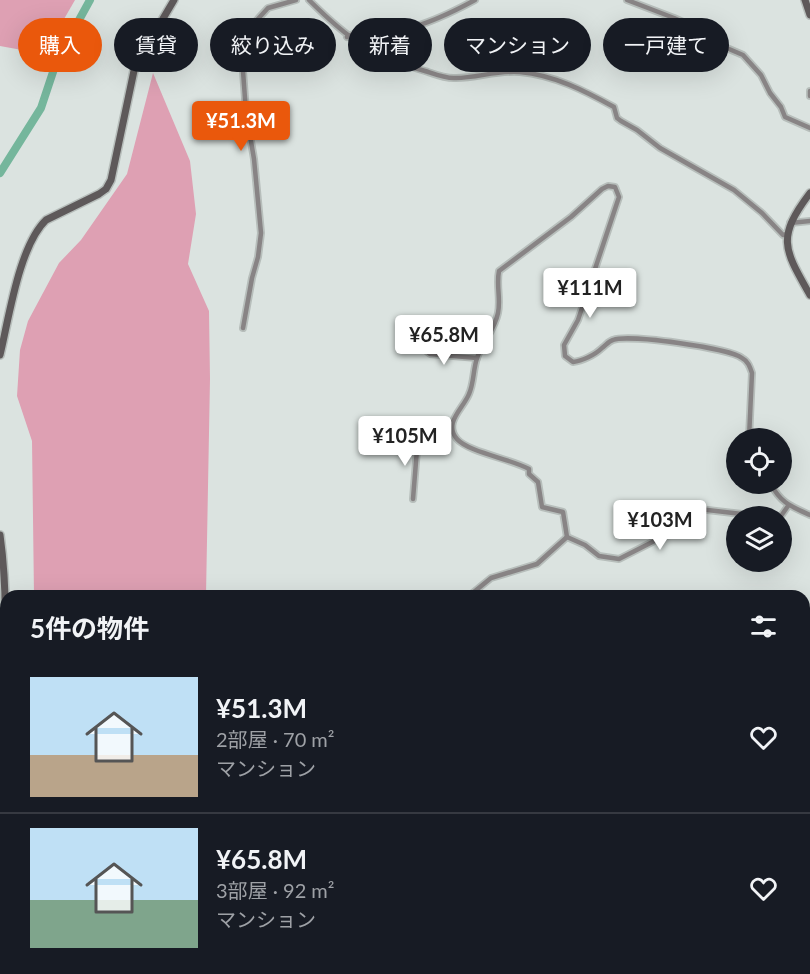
<!DOCTYPE html>
<html lang="ja">
<meta charset="utf-8">
<style>
:root{--surface:#171b24;--page:#242831;--text:#f1f3f6;--muted:#9ea1a6;--line:#363941;--accent:#ea580c}
body{margin:0;font-family:Lato,"Noto Sans JP",sans-serif;background:var(--page);color:var(--text);height:100vh;display:flex;flex-direction:column;font-size:22px;white-space:nowrap}
*{box-sizing:border-box;margin:0}
p{font-size:20px;color:var(--muted)}
.icon{flex:none;width:33px;height:33px;fill:none;stroke:currentColor;stroke-width:2;stroke-linecap:round;stroke-linejoin:round}
.map{position:relative;flex:1;overflow:hidden}
.sheet{position:absolute;left:0px;top:590px;width:810px;height:386px;display:flex;flex-direction:column;background:var(--surface);border-radius:18px 18px 0 0;box-shadow:0 6px 24px #0002}
.sheet>*{flex:none}
.guide{position:absolute;left:18px;top:18px;width:774px;height:54px;display:flex;gap:12px}
.tools{position:absolute;left:726px;top:428px;display:grid;gap:12px}
.tools a{display:grid;place-items:center;width:66px;height:66px;border-radius:50%;background:var(--surface);box-shadow:0 6px 24px #0002;font-size:30px}
.price{position:absolute;translate:-50% -51px;padding:0 14px;border-radius:6px;background:#fff;color:#222;font-size:20px;line-height:39px;filter:drop-shadow(0 2px 3px #0008)}
.price::after{content:'';position:absolute;left:50%;top:36px;width:18px;height:14px;margin-left:-9px;background:inherit;clip-path:polygon(0 0,100% 0,50% 100%)}
.price.active{background:var(--accent);color:#fff}
ul{padding:0;list-style:none}
li{display:flex;align-items:center;gap:18px;height:150px;padding:0 30px}
li+li{border-top:2px solid var(--line)}
li span{display:grid;place-items:center;flex:none;width:168px;height:120px;border-radius:0px;color:#555}
li>.icon{margin-inline-start:auto}
span .icon{width:72px;height:72px;fill:#fffc;stroke-width:1}
li b{font-size:26px}
h2{display:flex;justify-content:space-between;align-items:center;height:72px;padding:0 30px;font-size:26px}
.pill{padding:0 21px;border-radius:27px;background:var(--surface);box-shadow:0 6px 24px #0002;font-size:21px;line-height:54px}
.pill.active{background:var(--accent);color:#fff}
.map>svg:first-child{display:block}
.forest{fill:#dea0b3}
.lines{fill:none;stroke-linecap:round;stroke-linejoin:round}
.river{stroke:#75b69c;stroke-width:8}
.street-casing{stroke:#b7bebb;stroke-width:8}
.secondary-casing{stroke:#b7bebb;stroke-width:10}
.street{stroke:#888485;stroke-width:4.5}
.secondary{stroke:#5e595a;stroke-width:7}
</style>
<div class="map">
<svg width="810" height="974" viewBox="0 0 810 974">
<rect width="100%" height="100%" fill="#dbe3e0"/>
<g class="forest">
<polygon points="0,0 75,0 60,26 22,50 0,46"/>
<polygon points="153,73 190,161 196,214 188,264 209,311 210,379 206,595 34,595 32,441 17,396 20,350 28,321 59,263 81,240 127,174"/>
<polygon points="96,969 235,969 235,974 98,974"/>
</g>
<g class="lines">
<g class="river">
<polyline points="0,173 41,108 57,60 90,0"/>
<polyline points="0,861 6,864"/>
<polyline points="804,910 810,904"/>
<polyline points="33,969 36,974"/>
<polyline points="649,974 658,969"/>
</g>
<g class="street-casing">
<g id="street">
<path d="M309,0c38,38 63,57 116,71 9,3 21,8 31,7 21,0 42,-8 64,-6 34,3 65,19 94,35l3,11 4,3 16,9 23,18 74,42 28,23 21,22 4,-1"/>
<polyline points="627,0 674,18 694,27 722,46 743,55 761,75 770,93 781,107 785,117 810,128"/>
<path d="M347,37c18,-11 40,-3 59,-8 24,-6 47,-17 69,-29"/>
<polyline points="810,91 810,96"/>
<polyline points="790,223 810,221"/>
<polyline points="243,328 252,278 258,257 261,233 254,159 246,112 241,44 246,32 268,8 296,0"/>
<polyline points="425,350 430,354 477,358"/>
<path d="M770,483c11,20 20,23 40,32"/>
<polyline points="413,499 418,437"/>
<polyline points="781,516 788,506"/>
<path d="M567,537l-4,-25 -21,-5 -4,-25 -9,-8v-5c-18,-10 -61,-17 -72,-30 -14,-16 6,-30 12,-45 5,-11 4,-24 8,-36 5,-15 18,-29 21,-45 3,-14 -2,-28 1,-42l72,-54 31,-28 6,-3 7,1 4,10 -41,123 -14,25 1,11 8,6c9,-1 22,-7 29,-14 4,-3 7,-7 11,-8 16,-6 116,8 129,18 6,3 8,9 10,15l-3,65"/>
<polyline points="567,537 585,545 599,556 619,559 670,533 699,509 759,516"/>
<polyline points="469,596 491,578 537,564 567,537"/>
<polyline points="566,969 570,974"/>
<polyline points="622,969 629,974"/>
<polyline points="274,974 280,969"/>
<polyline points="387,974 394,969"/>
<polyline points="474,974 476,969"/>
<polyline points="579,974 588,969"/>
</g>
</g>
<g class="secondary-casing">
<g id="secondary">
<polyline points="805,0 810,15"/>
<path d="M810,193c-34,45 -26,56 0,102"/>
<path d="M0,355c9,-37 19,-109 46,-135l53,-26 7,-5 5,-9 24,-114 39,-66"/>
<path d="M0,535c9,64 5,129 0,193"/>
<polyline points="804,776 810,764"/>
<polyline points="804,837 810,831"/>
<polyline points="0,946 6,959"/>
<polyline points="13,969 16,974"/>
<polyline points="795,974 795,969"/>
</g>
</g>
<use href="#street" class="street"/>
<use href="#secondary" class="secondary"/>
</g>
</svg>
<div class="tools">
<a><svg class="icon" aria-label="locate" viewBox="0 0 24 24"><circle cx="12" cy="12" r="6"/><path d="M12 2v4M12 18v4M2 12h4M18 12h4"/></svg></a>
<a><svg class="icon" aria-label="layers" viewBox="0 0 24 24"><path d="M12 4l9 5-9 5-9-5zM3 14l9 5 9-5"/></svg></a>
</div>
<b class="price active" style="left:241px;top:152px">¥51.3M</b>
<b class="price" style="left:590px;top:319px">¥111M</b>
<b class="price" style="left:444px;top:366px">¥65.8M</b>
<b class="price" style="left:405px;top:467px">¥105M</b>
<b class="price" style="left:660px;top:551px">¥103M</b>
<div class="guide">
<a class="pill active">購入</a>
<a class="pill">賃貸</a>
<a class="pill">絞り込み</a>
<a class="pill">新着</a>
<a class="pill">マンション</a>
<a class="pill">一戸建て</a>
</div>
<section class="sheet">
<h2>5件の物件<svg class="icon" aria-label="filters" viewBox="0 0 24 24"><path d="M4 7h16M4 17h16"/><circle cx="9" cy="7" r="2"/><circle cx="15" cy="17" r="2"/></svg></h2>
<ul>
<li><span style="background:linear-gradient(#bfe0f5 65%,#b9a48a 0)"><svg class="icon" aria-label="home" viewBox="0 0 24 24"><path d="M3 11l9-7 9 7M6 9v11h12V9"/></svg></span><div><b>¥51.3M</b><p>2部屋 · 70 m²</p><p>マンション</p></div><svg class="icon" aria-label="heart" viewBox="0 0 24 24"><path d="M12 20l-8-8c-3-5 5-10 8-4 3-6 11-1 8 4z"/></svg></li>
<li><span style="background:linear-gradient(#bfe0f5 60%,#7fa58c 0)"><svg class="icon" aria-label="home" viewBox="0 0 24 24"><path d="M3 11l9-7 9 7M6 9v11h12V9"/></svg></span><div><b>¥65.8M</b><p>3部屋 · 92 m²</p><p>マンション</p></div><svg class="icon" aria-label="heart" viewBox="0 0 24 24"><path d="M12 20l-8-8c-3-5 5-10 8-4 3-6 11-1 8 4z"/></svg></li>
</ul>
</section>
</div>
